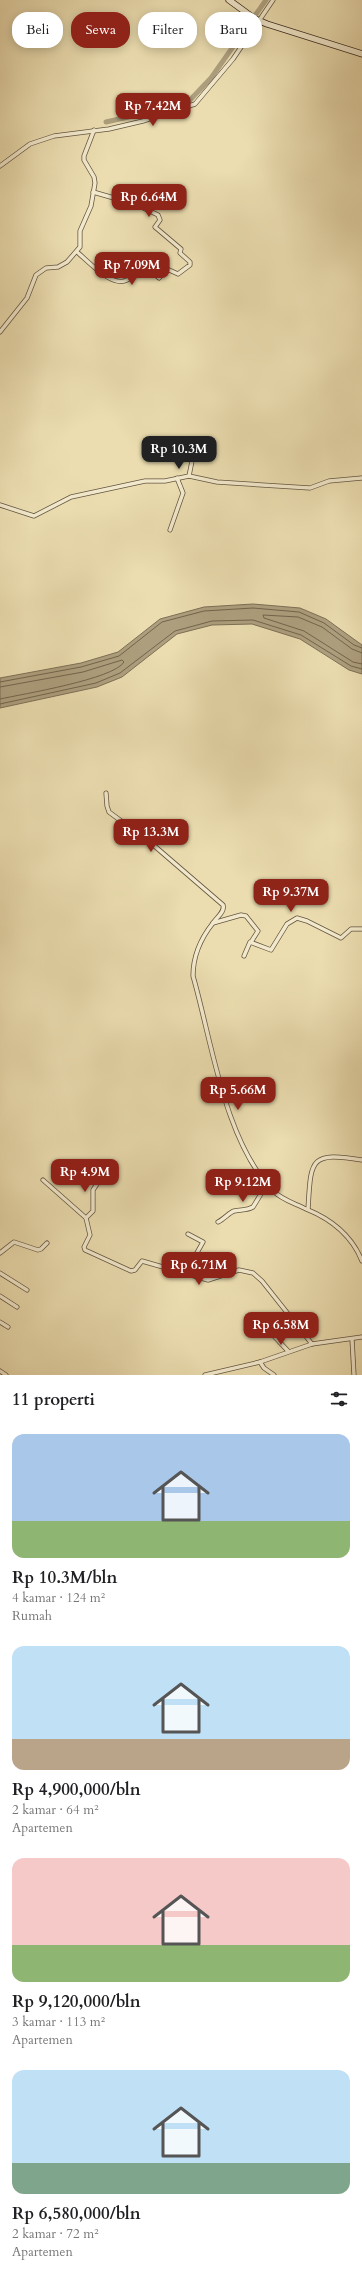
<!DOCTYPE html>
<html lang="id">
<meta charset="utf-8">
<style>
:root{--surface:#fff;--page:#f2f2f2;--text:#202124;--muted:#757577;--accent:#8f2418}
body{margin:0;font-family:Cardo,serif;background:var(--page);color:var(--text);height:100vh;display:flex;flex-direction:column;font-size:15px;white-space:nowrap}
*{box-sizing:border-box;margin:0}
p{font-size:13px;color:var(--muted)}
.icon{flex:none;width:22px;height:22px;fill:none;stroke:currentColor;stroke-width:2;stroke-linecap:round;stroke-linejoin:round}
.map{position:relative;height:1375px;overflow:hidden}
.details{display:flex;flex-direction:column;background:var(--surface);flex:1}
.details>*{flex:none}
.banner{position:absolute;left:12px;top:12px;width:338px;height:36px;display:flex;gap:8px}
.price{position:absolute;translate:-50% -34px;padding:0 9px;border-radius:8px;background:var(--accent);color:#fff;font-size:13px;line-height:26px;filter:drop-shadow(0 1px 2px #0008)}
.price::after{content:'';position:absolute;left:50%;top:24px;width:12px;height:9px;margin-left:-6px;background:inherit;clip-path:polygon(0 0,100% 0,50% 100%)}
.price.current{background:#222;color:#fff}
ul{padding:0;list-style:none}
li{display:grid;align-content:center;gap:8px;height:212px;padding:0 12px}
li span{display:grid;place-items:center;height:124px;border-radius:12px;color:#555}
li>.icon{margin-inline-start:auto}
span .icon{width:72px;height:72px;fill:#fffc;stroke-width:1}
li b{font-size:17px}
h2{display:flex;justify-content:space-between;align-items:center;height:48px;padding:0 12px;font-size:17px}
.chip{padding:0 14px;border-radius:16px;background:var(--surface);box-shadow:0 2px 10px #0003;font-size:14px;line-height:36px}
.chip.current{background:var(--accent);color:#fff}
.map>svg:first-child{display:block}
.water{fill:#ad9f7e;stroke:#7d6f57}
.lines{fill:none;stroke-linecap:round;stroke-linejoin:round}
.shore{stroke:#72644d;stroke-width:1}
.canal{stroke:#ad9f7e;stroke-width:5}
.street-casing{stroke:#635541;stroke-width:5}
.secondary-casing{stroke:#36281c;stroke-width:7}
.street{stroke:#f2e9cc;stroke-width:3.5}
.secondary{stroke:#f2e9cc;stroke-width:5.5}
</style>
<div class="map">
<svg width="362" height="1375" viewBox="0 0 362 1375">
<rect width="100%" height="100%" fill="#ebddb0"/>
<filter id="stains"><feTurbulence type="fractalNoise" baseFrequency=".005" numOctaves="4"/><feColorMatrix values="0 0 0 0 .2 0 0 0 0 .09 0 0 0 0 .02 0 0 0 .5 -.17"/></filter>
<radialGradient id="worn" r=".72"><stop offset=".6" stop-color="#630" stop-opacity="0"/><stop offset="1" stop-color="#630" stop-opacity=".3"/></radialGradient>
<polygon class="water" points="253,604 300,608 326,619 362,645 362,674 349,670 300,639 252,624 212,625 177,634 122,677 97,687 0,708 0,678 81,663 118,652 160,619 204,607"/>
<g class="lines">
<g class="shore">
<polyline points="362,653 352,649 322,627 298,617 263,615 264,618 304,631 353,662 362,664"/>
<polyline points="0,682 81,667 119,656 162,622 204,611 253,608 299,612 324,623 354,645 362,648"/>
<path d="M0,687l83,-15 39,-12 2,2c-10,17 -101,32 -124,37"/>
<polyline points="0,704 96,683 120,673 175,631 212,621 253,620 301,635 351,666 362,669"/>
</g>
<polyline class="canal" points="106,122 159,110 190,100 211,78 266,0"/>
<g class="street-casing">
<g id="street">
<polyline points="0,166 30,144 54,136 109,129 143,121 195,104 233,59 273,0"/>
<path d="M77,252c11,9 35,36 50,28 6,-3 11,-10 16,-15l16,13 8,-9 11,5 12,-9v-3l-10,-9 1,-4 -26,-22 5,-7 -2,-5 -23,-11 -42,-12"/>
<polyline points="0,332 27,298 36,275 46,268 58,267 67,262 80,247 80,231 91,206 95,183 94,177 84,160 84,156 94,130"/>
<polyline points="189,476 192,461 195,457"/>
<polyline points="0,505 34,516 71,497 145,481 165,481 189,476 217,482 310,488 329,481 362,478"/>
<polyline points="170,530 183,493 177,478"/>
<path d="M106,793l1,13 2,6 42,31 72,62c2,7 -6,12 -10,18 -12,15 -20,34 -20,53 19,66 31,163 79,214 10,10 22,13 34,19 25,10 46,27 56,52"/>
<polyline points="213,923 241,915 246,916 258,931 251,942"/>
<polyline points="244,956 250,942 271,950 287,924 297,918 307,921 341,938 351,929 362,929"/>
<polyline points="43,1180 86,1218 90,1235 84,1247 85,1250 131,1271 135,1270 142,1261 208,1280 239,1270 253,1273 262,1281 312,1344"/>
<path d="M308,1209c3,-49 1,-58 54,-49"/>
<polyline points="86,1218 93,1211 93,1190 99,1181"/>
<path d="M218,1222c6,-3 12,-10 16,-11 7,-2 12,0 19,-4l14,-23"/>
<polyline points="0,1253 14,1242 38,1250 41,1249 47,1243"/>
<polyline points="0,1273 27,1290"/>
<polyline points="185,1274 203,1242 188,1234"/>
<polyline points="0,1296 17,1307"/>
<polyline points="0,1322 8,1327"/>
<polyline points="273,1335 288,1351"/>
<polyline points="352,1339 354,1375"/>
<polyline points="260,1362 264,1368 274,1375"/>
<polyline points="0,1371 6,1375"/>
<polyline points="205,1375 260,1362 312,1344 362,1337"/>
</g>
</g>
<g class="secondary-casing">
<polyline id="secondary" points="229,0 255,19 267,24 362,54"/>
</g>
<use href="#street" class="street"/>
<use href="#secondary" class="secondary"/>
</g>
<rect width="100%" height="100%" filter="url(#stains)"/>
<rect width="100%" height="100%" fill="url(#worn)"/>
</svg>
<b class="price" style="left:153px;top:127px">Rp 7.42M</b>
<b class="price" style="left:149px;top:218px">Rp 6.64M</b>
<b class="price" style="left:132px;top:286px">Rp 7.09M</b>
<b class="price current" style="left:179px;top:470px">Rp 10.3M</b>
<b class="price" style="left:151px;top:853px">Rp 13.3M</b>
<b class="price" style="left:291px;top:913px">Rp 9.37M</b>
<b class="price" style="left:238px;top:1111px">Rp 5.66M</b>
<b class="price" style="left:85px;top:1193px">Rp 4.9M</b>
<b class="price" style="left:243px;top:1203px">Rp 9.12M</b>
<b class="price" style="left:199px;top:1286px">Rp 6.71M</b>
<b class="price" style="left:281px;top:1346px">Rp 6.58M</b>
<div class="banner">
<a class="chip">Beli</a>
<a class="chip current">Sewa</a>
<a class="chip">Filter</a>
<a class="chip">Baru</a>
</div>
</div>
<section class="details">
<h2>11 properti<svg class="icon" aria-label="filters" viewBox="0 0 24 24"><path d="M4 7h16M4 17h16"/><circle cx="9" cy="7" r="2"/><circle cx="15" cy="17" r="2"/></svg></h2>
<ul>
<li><span style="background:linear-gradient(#a9c7e8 70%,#8fb573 0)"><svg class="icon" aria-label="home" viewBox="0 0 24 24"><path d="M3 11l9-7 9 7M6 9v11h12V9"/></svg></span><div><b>Rp 10.3M/bln</b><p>4 kamar · 124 m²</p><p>Rumah</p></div></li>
<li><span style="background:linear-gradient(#bfe0f5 75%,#b9a48a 0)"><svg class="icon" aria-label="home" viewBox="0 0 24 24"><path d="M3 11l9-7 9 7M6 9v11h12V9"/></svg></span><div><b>Rp 4,900,000/bln</b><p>2 kamar · 64 m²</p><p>Apartemen</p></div></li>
<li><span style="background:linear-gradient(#f6c9c9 70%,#8fb573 0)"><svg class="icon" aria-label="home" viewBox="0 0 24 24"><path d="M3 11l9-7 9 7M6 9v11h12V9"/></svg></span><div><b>Rp 9,120,000/bln</b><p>3 kamar · 113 m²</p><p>Apartemen</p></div></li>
<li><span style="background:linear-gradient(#bfe0f5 75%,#7fa58c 0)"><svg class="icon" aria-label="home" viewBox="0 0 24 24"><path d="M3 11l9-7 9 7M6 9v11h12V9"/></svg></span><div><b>Rp 6,580,000/bln</b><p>2 kamar · 72 m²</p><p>Apartemen</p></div></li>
</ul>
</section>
